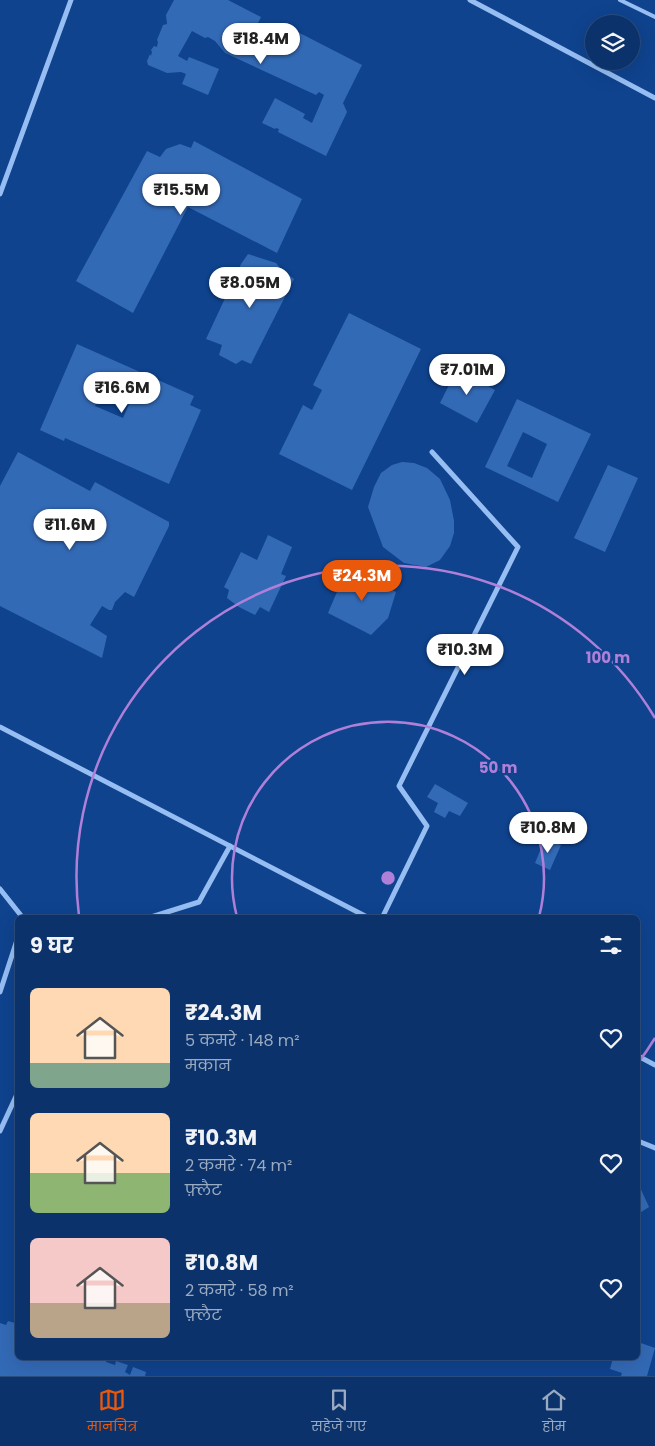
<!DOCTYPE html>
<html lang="hi">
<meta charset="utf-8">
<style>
:root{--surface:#0b326a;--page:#193e72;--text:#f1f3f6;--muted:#9aaac1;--line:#2b4d7e;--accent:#ea580c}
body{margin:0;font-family:Poppins,"Noto Sans Devanagari",sans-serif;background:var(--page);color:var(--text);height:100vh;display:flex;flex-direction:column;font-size:19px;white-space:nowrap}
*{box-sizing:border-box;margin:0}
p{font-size:16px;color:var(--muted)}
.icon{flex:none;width:28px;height:28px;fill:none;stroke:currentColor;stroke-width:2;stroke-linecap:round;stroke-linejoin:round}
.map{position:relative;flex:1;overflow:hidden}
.sheet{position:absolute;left:15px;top:915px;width:625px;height:445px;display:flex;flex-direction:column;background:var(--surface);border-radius:8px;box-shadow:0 5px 20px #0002,0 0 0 1px var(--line)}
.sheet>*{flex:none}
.controls{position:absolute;left:585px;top:15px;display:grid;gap:10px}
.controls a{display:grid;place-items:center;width:55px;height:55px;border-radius:50%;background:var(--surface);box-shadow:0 5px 20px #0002,0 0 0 1px var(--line);font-size:25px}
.price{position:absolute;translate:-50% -42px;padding:0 11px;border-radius:18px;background:#fff;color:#222;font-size:16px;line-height:32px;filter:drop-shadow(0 1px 2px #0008)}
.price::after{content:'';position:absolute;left:50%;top:30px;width:15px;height:11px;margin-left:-8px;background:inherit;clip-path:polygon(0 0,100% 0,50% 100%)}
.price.selected{background:var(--accent);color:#fff}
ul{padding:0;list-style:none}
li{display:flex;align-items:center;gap:15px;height:125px;padding:0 15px}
li span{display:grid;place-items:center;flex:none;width:140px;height:100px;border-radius:8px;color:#555}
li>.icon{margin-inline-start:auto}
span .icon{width:60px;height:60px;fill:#fffc;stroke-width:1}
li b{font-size:21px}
h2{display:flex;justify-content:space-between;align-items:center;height:60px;padding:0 15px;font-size:21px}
.dock{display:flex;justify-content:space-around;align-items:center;height:70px;border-top:1px solid var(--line);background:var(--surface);font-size:14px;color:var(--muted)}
.dock a{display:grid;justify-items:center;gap:2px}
.dock .selected{color:var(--accent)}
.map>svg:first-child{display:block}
.building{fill:#336ab6;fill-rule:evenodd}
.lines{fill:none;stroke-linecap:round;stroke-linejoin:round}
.lane{stroke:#96bef3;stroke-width:4}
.street{stroke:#96bef3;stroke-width:5}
.ring{fill:none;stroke:#b080d9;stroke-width:2.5}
.centre{fill:#b080d9;stroke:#0f438e;stroke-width:2.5}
.ring-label{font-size:15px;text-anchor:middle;font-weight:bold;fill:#b080d9;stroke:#0f438e;stroke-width:5;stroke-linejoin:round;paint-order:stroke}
</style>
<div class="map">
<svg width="655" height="1376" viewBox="0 0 655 1376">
<rect width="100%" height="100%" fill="#0f438e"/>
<g class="building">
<polygon points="174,0 228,0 261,17 251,37 278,51 290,28 362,65 343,103 347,112 326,156 278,132 279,129 276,128 275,129 262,123 275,98 305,114 303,118 312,123 324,95 319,92 316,95 225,53 215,41 208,37 205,38 192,31 178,56 187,61 189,57 219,69 208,95 182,84 186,74 181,72 167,73 148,65 147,61 150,54 151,56 152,52 151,50 154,46 157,47 158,42 157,40 163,25 167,24 166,15"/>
<polygon points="194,141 302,199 277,253 188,207 133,313 76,281 147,151 160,157 166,149 180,144 191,148"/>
<polygon points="248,254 276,263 280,268 294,279 251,364 242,360 236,364 219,355 222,345 206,339 241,264"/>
<polygon points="349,313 421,349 352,490 279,454 303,405 312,410 322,390 313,385"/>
<path d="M77,344l117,52 -4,9 11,5 -32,74 -104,-46 -1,3 -24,-11zM101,391l28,13 -6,14 -28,-12z"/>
<polygon points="457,369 495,390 477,423 440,403"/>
<path d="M517,399l74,35 -33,68 -73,-35zM523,432l24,12 -15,34 -25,-12z"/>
<polygon points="18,452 90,491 95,482 169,522 169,526 134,597 125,592 115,602 112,610 109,610 102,606 90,625 107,636 102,658 0,606 0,486"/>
<polygon points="402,462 414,463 427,468 440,479 450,500 454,521 454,533 450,546 440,560 426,567 404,563 383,547 368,507 374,487 381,473 392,465"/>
<polygon points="608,465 638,478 605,552 574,538"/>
<polygon points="268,535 292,547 281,574 286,576 269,612 260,607 255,615 239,607 227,598 229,590 224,587 241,552 257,560"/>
<polygon points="348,566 396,592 388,618 371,635 328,613"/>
<polygon points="435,784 468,803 460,816 449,811 445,818 434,812 438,803 427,797"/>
<polygon points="545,839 561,845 550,870 535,863"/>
<polygon points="638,1183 649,1207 638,1214"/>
<polygon points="8,1321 18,1324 16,1334 18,1335 18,1358 107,1358 106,1362 115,1365 116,1361 128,1365 125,1372 130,1375 133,1367 146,1372 145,1376 0,1376 0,1323 6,1325"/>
<polygon points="638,1342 655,1348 647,1376 621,1376 622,1373 610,1369 613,1358 618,1360 619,1358 638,1358"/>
</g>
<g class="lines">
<polyline class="lane" points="620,0 655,17"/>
<g class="street">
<polyline points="470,0 655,98"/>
<polyline points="0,194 71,0"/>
<polyline points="0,727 369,918"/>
<polyline points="0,889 23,918"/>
<polyline points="148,918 199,902 230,846"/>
<polyline points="382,918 427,826 399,786 518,547 432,452"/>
<polyline points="0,992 18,937"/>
<polyline points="638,1056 655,1065"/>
<polyline points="0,1131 18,1092"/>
<polyline points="638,1141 655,1148"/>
</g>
</g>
<g class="ring">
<path d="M237 917A156 156 0 1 1 539 917"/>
<path d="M655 1038A311 311 0 0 1 638 1063M79 916A311 311 0 0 1 655 718"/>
</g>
<circle cx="388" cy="878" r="8" class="centre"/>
<g class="ring-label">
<text x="608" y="663">100 m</text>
<text x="498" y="773">50 m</text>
</g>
</svg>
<div class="controls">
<a><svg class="icon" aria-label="layers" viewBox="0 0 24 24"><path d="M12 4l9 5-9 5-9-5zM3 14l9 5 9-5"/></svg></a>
</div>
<b class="price" style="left:261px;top:65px">₹18.4M</b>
<b class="price" style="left:181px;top:216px">₹15.5M</b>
<b class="price" style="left:250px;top:309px">₹8.05M</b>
<b class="price" style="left:467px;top:396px">₹7.01M</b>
<b class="price" style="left:122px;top:414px">₹16.6M</b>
<b class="price" style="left:70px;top:551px">₹11.6M</b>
<b class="price selected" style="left:362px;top:602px">₹24.3M</b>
<b class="price" style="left:465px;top:676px">₹10.3M</b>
<b class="price" style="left:548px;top:854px">₹10.8M</b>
<section class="sheet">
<h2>9 घर<svg class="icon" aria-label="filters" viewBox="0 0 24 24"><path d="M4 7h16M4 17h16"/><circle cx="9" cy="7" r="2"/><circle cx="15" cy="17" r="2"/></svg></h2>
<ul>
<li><span style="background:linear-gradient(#ffd9b3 75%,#7fa58c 0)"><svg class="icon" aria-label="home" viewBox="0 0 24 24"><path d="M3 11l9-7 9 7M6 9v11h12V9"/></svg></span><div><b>₹24.3M</b><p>5 कमरे · 148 m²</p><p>मकान</p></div><svg class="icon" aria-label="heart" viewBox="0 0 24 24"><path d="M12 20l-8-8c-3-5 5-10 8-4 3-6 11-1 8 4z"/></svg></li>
<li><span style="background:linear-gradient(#ffd9b3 60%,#8fb573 0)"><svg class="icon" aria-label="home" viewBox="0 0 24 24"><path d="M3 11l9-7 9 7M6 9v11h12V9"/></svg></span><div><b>₹10.3M</b><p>2 कमरे · 74 m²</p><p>फ़्लैट</p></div><svg class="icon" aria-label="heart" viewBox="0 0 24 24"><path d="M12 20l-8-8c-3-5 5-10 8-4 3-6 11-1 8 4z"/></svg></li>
<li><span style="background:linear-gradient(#f6c9c9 65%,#b9a48a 0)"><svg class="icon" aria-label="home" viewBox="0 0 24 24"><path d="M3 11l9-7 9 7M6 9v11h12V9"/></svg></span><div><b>₹10.8M</b><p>2 कमरे · 58 m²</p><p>फ़्लैट</p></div><svg class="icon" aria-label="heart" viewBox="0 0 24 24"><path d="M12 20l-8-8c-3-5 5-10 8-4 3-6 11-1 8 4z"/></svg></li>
</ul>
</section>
</div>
<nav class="dock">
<a class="selected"><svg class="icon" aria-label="map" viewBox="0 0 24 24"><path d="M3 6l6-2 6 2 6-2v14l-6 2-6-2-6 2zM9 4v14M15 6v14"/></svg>मानचित्र</a>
<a><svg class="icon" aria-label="saved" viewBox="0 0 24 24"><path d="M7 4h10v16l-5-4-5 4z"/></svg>सहेजे गए</a>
<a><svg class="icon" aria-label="home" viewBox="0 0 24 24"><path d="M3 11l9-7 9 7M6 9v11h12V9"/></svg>होम</a>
</nav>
